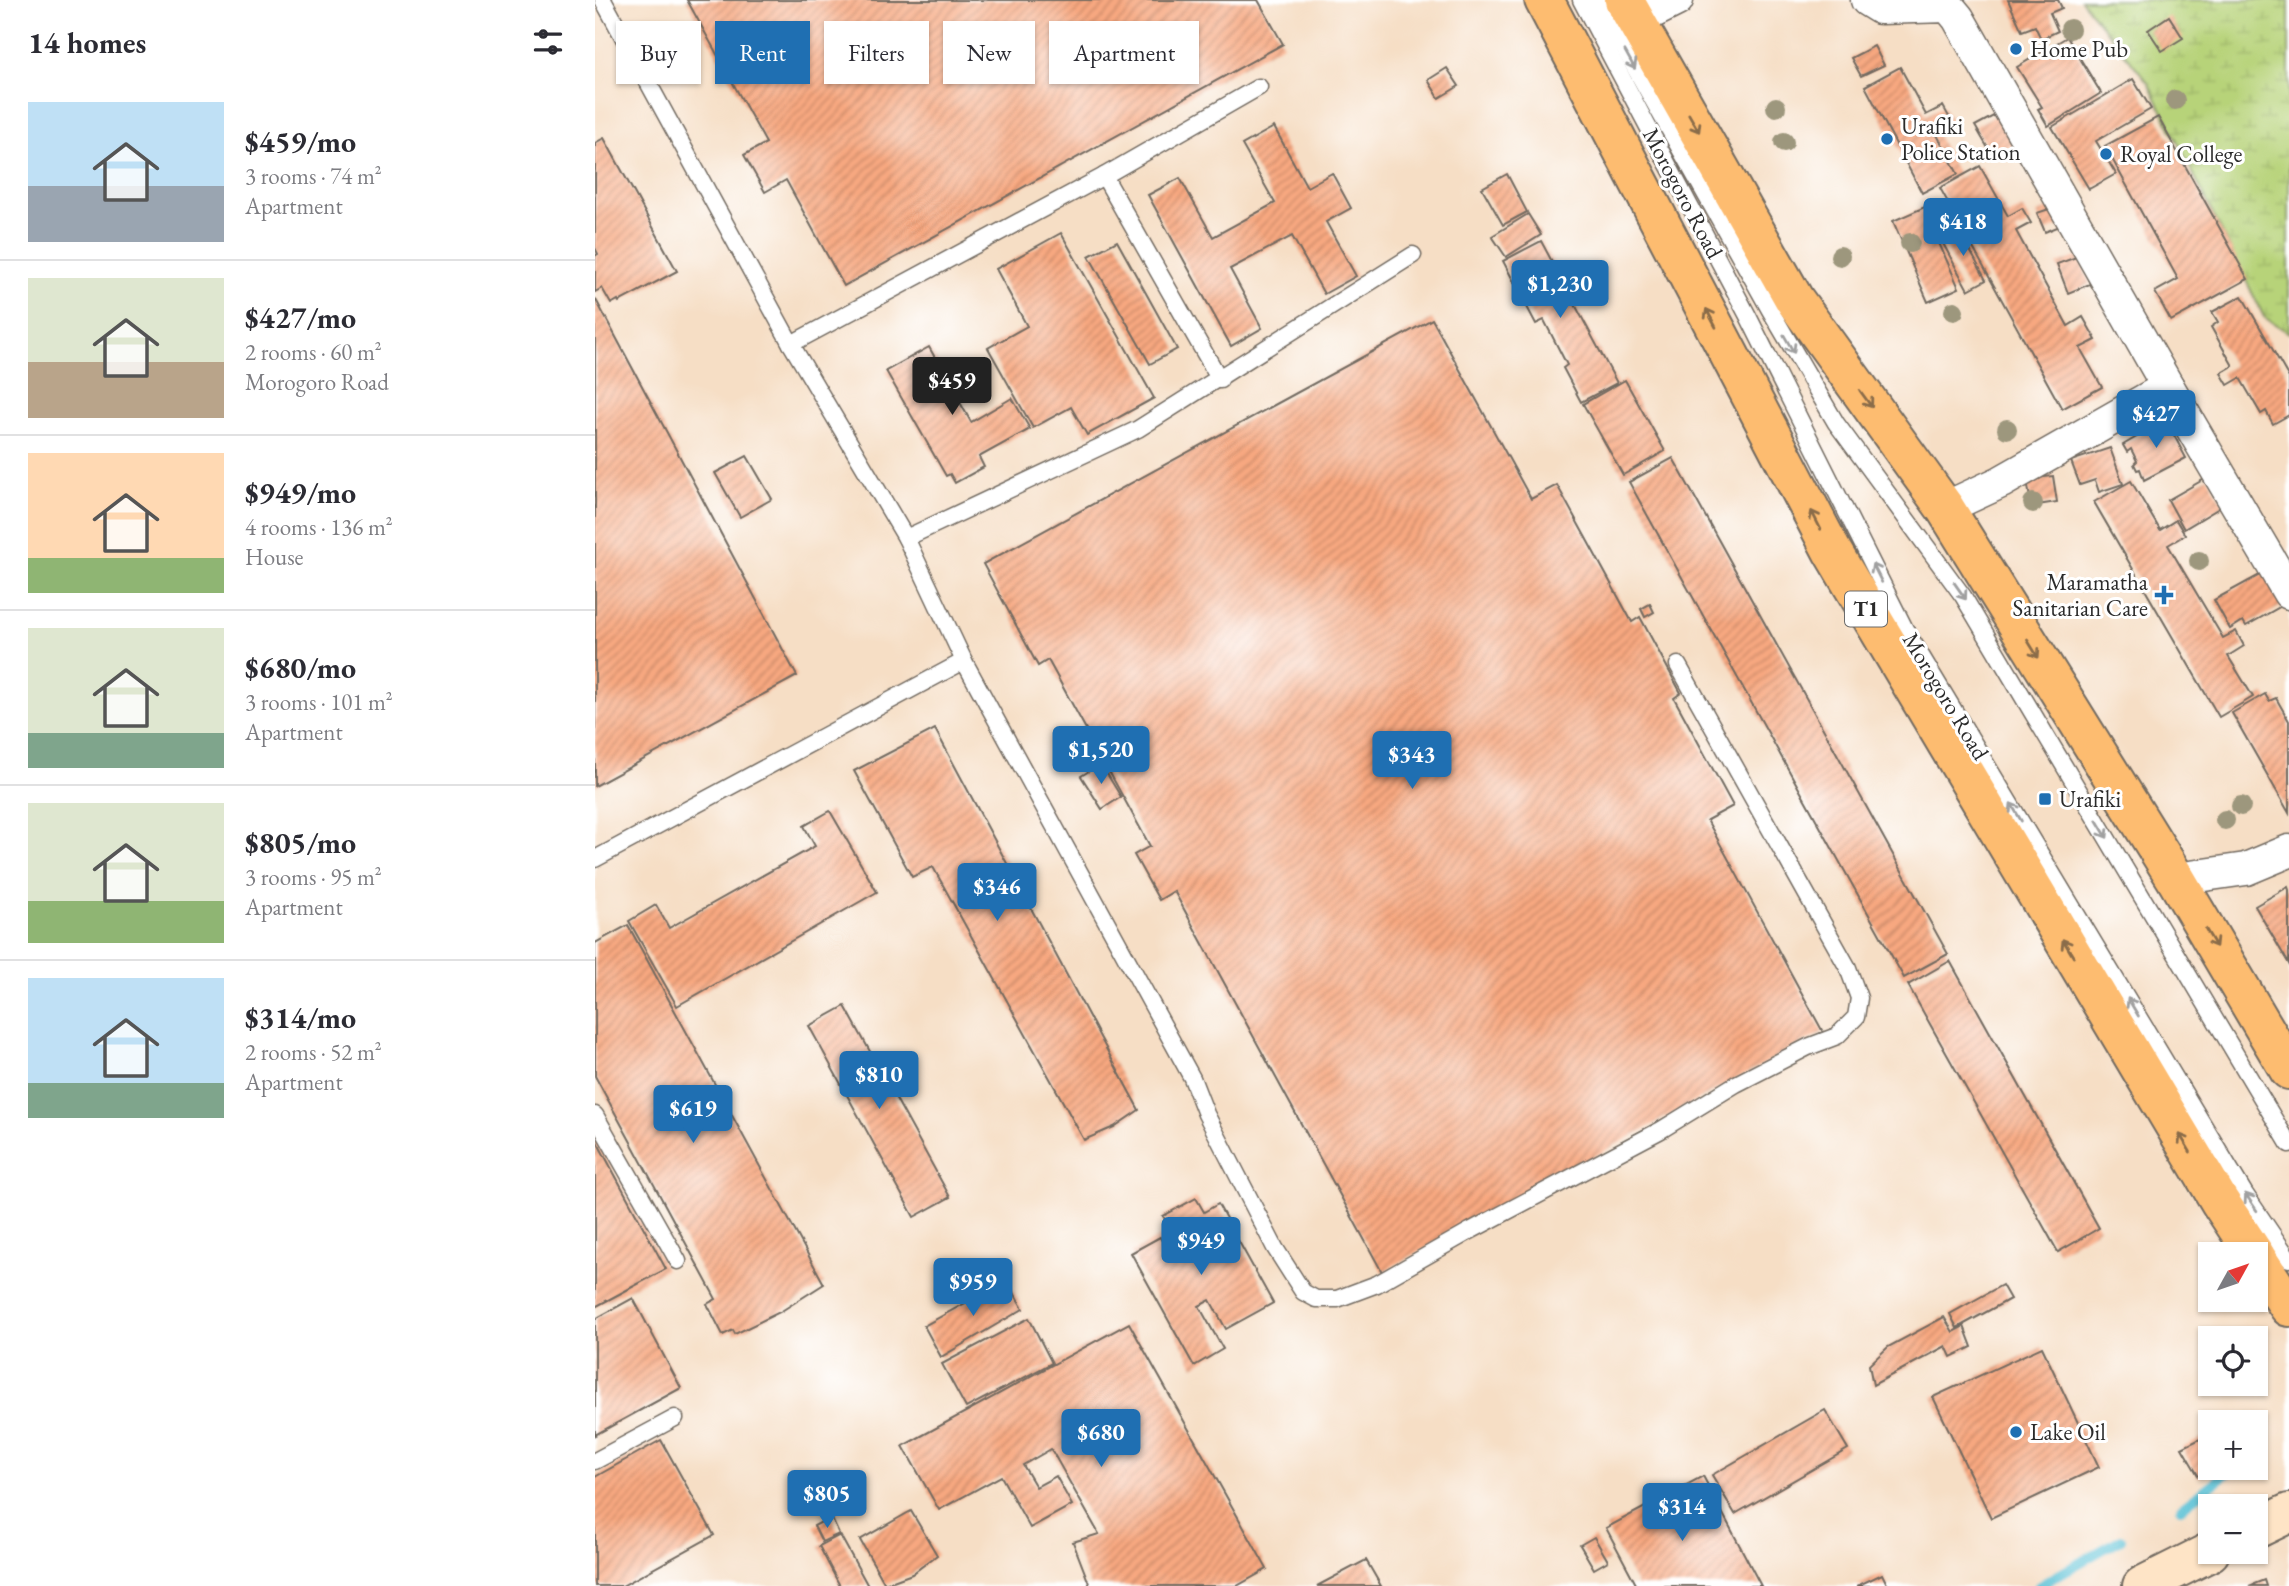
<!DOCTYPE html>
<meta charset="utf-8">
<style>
:root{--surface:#fff;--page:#f2f2f3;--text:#2b2b33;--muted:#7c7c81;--line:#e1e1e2;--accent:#1f6fb2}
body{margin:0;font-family:"EB Garamond",serif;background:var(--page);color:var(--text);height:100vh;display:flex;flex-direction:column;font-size:26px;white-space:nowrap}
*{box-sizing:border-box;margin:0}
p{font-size:23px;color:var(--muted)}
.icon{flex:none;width:38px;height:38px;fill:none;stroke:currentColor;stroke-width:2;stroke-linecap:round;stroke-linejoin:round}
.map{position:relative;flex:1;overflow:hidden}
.details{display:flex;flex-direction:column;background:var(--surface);width:595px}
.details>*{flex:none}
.hud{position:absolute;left:21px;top:21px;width:665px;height:63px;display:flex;gap:14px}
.needle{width:46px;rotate:50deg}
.fabs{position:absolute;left:1603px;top:1242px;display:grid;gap:14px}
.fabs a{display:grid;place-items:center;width:70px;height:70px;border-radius:0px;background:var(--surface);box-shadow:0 2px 5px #0004;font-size:35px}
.price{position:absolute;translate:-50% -60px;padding:0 16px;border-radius:7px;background:var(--accent);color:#fff;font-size:23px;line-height:46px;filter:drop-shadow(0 2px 4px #0008)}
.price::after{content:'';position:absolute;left:50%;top:42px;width:21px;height:16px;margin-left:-10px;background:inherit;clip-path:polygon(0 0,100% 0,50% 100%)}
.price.current{background:#222;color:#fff}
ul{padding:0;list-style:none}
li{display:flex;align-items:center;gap:21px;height:175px;padding:0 28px}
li+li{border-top:2px solid var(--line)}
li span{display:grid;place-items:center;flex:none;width:196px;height:140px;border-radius:0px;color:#555}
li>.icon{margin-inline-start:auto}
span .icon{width:84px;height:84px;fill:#fffc;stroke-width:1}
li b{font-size:30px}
h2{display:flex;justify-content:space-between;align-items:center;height:84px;padding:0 28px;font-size:30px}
.tag{padding:0 24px;border-radius:0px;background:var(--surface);box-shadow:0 2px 5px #0004;font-size:24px;line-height:63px}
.tag.current{background:var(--accent);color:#fff}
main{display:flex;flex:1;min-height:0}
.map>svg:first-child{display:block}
.wetland{fill:url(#wetland-marsh);stroke:#717f52;stroke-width:2}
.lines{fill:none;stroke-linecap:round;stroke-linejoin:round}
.stream{stroke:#58c0d4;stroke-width:10}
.building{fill:url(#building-hatch)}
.lane-casing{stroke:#726a61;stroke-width:19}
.street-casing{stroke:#726a61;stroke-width:35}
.secondary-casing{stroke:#726a61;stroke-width:42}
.highway-casing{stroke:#726a61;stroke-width:42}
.lane{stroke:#fff;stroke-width:16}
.street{stroke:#fff;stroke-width:32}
.secondary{stroke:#fee4c6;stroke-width:38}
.highway{stroke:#fdbc70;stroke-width:38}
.tree{fill:#9d977d}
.oneway{stroke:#a0a0a0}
.oneway2{stroke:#8a6c4a}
.poi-dot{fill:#1f6fb2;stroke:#fff;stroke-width:2.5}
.labels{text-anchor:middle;stroke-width:6;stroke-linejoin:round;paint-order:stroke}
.shield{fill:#fff;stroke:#6b6b6b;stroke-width:2}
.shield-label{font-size:21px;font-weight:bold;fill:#2b2b2b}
.poi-label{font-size:23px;fill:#2b2b2b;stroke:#fff;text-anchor:start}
.street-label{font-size:23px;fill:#2b2b2b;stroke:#fff}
</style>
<main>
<section class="details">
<h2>14 homes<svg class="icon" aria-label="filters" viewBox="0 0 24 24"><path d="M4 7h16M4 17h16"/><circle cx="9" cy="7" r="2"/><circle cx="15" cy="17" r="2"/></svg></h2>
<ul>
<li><span style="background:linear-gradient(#bfe0f5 60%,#9aa5b1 0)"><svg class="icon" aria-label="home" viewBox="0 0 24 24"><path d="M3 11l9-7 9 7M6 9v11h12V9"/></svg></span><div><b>$459/mo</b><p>3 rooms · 74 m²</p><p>Apartment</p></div></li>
<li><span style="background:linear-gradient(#dfe7d0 60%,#b9a48a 0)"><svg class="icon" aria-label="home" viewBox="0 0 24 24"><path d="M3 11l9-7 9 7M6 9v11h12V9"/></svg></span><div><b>$427/mo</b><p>2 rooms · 60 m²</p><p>Morogoro Road</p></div></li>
<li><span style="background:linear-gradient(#ffd9b3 75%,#8fb573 0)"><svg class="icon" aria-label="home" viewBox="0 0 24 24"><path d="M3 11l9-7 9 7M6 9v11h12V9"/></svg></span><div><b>$949/mo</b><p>4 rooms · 136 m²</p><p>House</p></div></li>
<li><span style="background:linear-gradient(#dfe7d0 75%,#7fa58c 0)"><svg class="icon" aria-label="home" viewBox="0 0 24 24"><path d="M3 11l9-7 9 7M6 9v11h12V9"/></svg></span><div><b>$680/mo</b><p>3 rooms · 101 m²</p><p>Apartment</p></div></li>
<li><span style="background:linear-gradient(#dfe7d0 70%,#8fb573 0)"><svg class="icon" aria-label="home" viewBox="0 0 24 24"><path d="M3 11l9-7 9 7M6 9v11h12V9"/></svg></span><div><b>$805/mo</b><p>3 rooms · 95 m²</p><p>Apartment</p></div></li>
<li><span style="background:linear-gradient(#bfe0f5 75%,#7fa58c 0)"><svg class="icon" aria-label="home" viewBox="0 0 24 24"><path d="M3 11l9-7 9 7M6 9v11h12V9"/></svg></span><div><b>$314/mo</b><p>2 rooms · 52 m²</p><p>Apartment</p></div></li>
</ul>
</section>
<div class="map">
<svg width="1694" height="1586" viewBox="0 0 1694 1586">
<defs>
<pattern id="wetland-marsh" width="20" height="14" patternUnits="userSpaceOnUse" patternTransform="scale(1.75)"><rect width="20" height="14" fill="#b7d379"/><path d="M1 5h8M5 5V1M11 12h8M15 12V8" fill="none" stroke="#9eb569"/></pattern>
<pattern id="building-hatch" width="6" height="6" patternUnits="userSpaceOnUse" patternTransform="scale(1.75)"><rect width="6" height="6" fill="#f8a880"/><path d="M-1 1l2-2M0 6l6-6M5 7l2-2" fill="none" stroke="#c98969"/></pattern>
</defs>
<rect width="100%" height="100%" fill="#fff"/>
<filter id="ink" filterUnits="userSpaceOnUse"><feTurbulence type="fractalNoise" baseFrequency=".0143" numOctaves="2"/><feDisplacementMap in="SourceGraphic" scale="14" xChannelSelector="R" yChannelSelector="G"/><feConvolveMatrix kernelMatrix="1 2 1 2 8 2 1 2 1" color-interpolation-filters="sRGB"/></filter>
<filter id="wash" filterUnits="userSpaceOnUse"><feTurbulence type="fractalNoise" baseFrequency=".00686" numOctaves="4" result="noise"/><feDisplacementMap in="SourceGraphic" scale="28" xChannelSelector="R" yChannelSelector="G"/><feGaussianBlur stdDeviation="1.57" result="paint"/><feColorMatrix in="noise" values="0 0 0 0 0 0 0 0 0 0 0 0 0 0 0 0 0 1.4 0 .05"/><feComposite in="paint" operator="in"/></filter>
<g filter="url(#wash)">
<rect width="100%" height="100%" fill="#f6dec5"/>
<polygon class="wetland" points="1486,0 1694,0 1694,333 1669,317 1553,82"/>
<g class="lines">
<g class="stream">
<polyline points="1586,1508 1637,1469"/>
<polyline points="1444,1586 1526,1539"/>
</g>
</g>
<g id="blocks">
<g class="building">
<polygon points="92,0 663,0 688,44 249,286 191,180 170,192 149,155 171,143"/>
<polygon points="1413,0 1463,0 1467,8 1455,13 1463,31 1446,39 1440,26 1427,31"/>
<polygon points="1574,16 1588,38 1567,51 1553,30"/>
<polygon points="1472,37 1506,93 1453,126 1443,109 1447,107 1422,67"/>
<polygon points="1279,46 1289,65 1266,76 1256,58"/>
<polygon points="1305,67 1331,115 1348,106 1358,124 1341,133 1363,174 1327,193 1270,86"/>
<polygon points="852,68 864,86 844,98 833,80"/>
<polygon points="1538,79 1556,109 1501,141 1521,174 1494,189 1457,127"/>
<polygon points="1404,113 1421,142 1397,155 1380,126"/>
<polygon points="1563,117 1653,279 1576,321 1560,292 1583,279 1510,146"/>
<polygon points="679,127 712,187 737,173 756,208 731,222 761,276 729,294 697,236 635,269 667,328 636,346 553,195 585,178 618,237 680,203 647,145"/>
<polygon points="9,138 82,271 24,302 23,300 16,304 7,288 0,292 0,256 3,254 0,248 0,143"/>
<polygon points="1385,166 1413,216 1427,208 1436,223 1421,231 1473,326 1488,317 1501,340 1485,348 1507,387 1467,409 1345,188"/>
<polygon points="912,174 932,212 908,225 887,188"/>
<polygon points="1341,202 1352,230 1340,234 1364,288 1333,302 1298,221"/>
<polygon points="1463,206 1470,224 1450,232 1442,213"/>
<polygon points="933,214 946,235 911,257 897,236"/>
<polygon points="1362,226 1391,280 1373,290 1344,236"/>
<polygon points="466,233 559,398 492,435 476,407 438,428 393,348 432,326 401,269"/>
<polygon points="522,241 582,349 555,364 494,256"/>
<polygon points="946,241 1022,383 986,402 968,368 972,365 949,320 941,324 908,261"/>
<polygon points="1484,256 1495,284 1473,293 1462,264"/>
<polygon points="1647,296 1694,378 1694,415 1678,424 1671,411 1666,414 1645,378 1633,385 1626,373 1638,366 1616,327 1623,322 1617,312"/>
<polygon points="0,298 202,676 0,786"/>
<polygon points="837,319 936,499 962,485 1037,622 1045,617 1086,693 1079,698 1138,806 1112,820 1228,1032 787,1272 579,891 564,900 539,855 555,846 453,660 443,666 388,564"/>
<polygon points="334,347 376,422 417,398 435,429 384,457 389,467 360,483 355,474 351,476 291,371"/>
<polygon points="1030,380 1070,451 1028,475 988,404"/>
<polygon points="1571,420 1591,458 1549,480 1545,469 1542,470 1539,464 1542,461 1536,449 1532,452 1528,445"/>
<polygon points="1515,448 1528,484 1504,492 1500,480 1485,485 1476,461"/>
<polygon points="152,456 177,499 145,517 120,473"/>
<polygon points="1078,458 1353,954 1309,978 1034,482"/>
<polygon points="1458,476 1462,502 1436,506 1432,479"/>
<polygon points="1613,477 1629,505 1589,529 1573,500"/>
<polygon points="1536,481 1565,530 1581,520 1590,535 1573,545 1628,638 1641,631 1649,646 1633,656 1658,697 1624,717 1499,502"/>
<polygon points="1670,572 1688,605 1651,626 1648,621 1635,629 1619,600"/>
<polygon points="1055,604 1059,612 1050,617 1046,609"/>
<polygon points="1670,694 1674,701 1681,698 1694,721 1694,813 1637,713"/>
<polygon points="340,729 544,1110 519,1127 489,1140 338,867 317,877 259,771"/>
<polygon points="506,764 526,797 507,809 486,776"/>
<polygon points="235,811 282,892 82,1006 34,921 61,905 74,928 220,846 209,826"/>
<polygon points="1693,887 1694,890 1694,964 1660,906"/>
<polygon points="33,925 229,1284 185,1312 140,1334 138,1330 128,1335 112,1304 121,1299 0,1076 0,943"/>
<polygon points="1355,961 1504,1228 1463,1252 1313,985"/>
<polygon points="250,1006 355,1197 319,1217 214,1026"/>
<polygon points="0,1138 71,1269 0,1307"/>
<polygon points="601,1198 609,1212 623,1204 678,1303 631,1329 615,1300 604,1306 628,1349 599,1366 536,1253 565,1237 571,1249 584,1242 568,1216"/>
<polygon points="412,1280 428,1309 346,1357 329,1326"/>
<polygon points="1407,1285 1415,1299 1362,1328 1355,1314"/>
<polygon points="38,1298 86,1388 0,1435 0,1319"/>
<polygon points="1349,1317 1358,1332 1369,1326 1377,1347 1356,1357 1351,1346 1278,1385 1274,1365 1293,1347"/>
<polygon points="434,1318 457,1363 371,1408 347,1364"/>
<polygon points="534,1323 672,1569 642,1586 495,1586 478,1542 504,1534 456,1449 428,1465 441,1487 461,1476 477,1505 435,1528 406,1476 344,1510 308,1446"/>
<polygon points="1447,1347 1504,1467 1396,1518 1338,1397"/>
<polygon points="1230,1410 1253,1449 1140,1514 1117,1475"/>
<polygon points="1613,1435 1615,1439 1615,1468 1620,1468 1604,1477 1587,1448"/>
<polygon points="66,1440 119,1535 27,1586 0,1586 0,1477"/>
<polygon points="1108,1476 1166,1586 1042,1586 1011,1528"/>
<polygon points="316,1511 342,1555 317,1574 290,1584 265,1540"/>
<polygon points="236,1517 244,1534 227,1542 219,1526"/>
<polygon points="245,1535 273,1586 245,1586 224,1546"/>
<polygon points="999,1537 1013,1561 999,1569 985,1545"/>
<polygon points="771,1560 786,1586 722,1586"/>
<polygon points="1287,1574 1293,1586 1262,1586"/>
<polygon points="1669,1580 1671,1586 1654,1586"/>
</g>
</g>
</g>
<g filter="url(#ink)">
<use href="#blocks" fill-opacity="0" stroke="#726a61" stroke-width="2"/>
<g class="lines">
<g class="lane-casing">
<g id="lane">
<polyline points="8,0 196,344 311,538 369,661 597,1078 611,1114 680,1248 708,1292 721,1299 742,1299 782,1284 875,1231 1066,1130 1141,1084 1213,1047 1242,1036 1261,1017 1264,998 1253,968 1083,665"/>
<polyline points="986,0 1153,316 1310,629 1650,1194 1694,1259"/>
<polyline points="1002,0 1175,310 1241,423 1368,596 1694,1144"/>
<polyline points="509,176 625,380"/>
<polyline points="196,344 509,176 664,87"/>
<polyline points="311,538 543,429 818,255"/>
<polyline points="0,859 369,661"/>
<polyline points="0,1115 83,1261"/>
<polyline points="0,1461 80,1418"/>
</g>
</g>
<g class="street-casing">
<g id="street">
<polyline points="1272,0 1285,8 1353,6 1363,18 1573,387 1694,593"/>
<polyline points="1040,21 1082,0"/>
<polyline points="1350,508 1406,482 1573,387"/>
<polyline points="1581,879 1651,869 1694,851"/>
</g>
</g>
<g class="secondary-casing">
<g id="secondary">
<polyline points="1661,1529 1694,1513"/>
<polyline points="1547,1586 1615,1552"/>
</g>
</g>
<g class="highway-casing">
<g id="highway">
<polyline points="949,0 1237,551 1625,1202 1660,1255"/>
<polyline points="1029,0 1199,299 1350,508 1581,879 1694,1070"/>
<polyline points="1661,1257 1694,1307"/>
</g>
</g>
<use href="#lane" class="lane"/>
<use href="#street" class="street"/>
<use href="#secondary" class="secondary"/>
<use href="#highway" class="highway"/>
</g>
<g class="tree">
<circle cx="1475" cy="29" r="10"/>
<circle cx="1580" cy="100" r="10"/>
<circle cx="1181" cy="107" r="10"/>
<circle cx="1189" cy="142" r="10"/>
<circle cx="1315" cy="243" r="10"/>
<circle cx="1245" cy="256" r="10"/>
<circle cx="1359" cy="311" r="10"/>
<circle cx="1412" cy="429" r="10"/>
<circle cx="1438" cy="503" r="10"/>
<circle cx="1604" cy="561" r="10"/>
<circle cx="1646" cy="806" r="10"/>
<circle cx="1630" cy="820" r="10"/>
</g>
<defs><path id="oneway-shaft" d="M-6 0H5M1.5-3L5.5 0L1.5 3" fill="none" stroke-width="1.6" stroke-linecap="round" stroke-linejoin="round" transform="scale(1.75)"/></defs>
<g class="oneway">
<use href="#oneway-shaft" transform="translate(1035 60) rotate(61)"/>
<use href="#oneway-shaft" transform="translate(1194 344) rotate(60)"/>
<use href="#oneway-shaft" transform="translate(1282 573) rotate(-117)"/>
<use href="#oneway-shaft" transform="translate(1365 591) rotate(55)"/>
<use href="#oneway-shaft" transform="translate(1421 812) rotate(-121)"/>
<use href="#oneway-shaft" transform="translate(1507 829) rotate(59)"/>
<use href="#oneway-shaft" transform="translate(1538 1007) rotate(-121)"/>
<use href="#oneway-shaft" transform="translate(1656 1202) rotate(-124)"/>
</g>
<g class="oneway2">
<use href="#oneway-shaft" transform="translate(1099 123) rotate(60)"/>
<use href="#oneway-shaft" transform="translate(1116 318) rotate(-118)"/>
<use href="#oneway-shaft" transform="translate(1271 399) rotate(54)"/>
<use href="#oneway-shaft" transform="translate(1221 520) rotate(-117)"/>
<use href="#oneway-shaft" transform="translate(1438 649) rotate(58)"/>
<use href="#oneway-shaft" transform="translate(1616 938) rotate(59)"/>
<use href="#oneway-shaft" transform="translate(1473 948) rotate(-121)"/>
<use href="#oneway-shaft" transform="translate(1590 1143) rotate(-121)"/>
</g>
</g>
<g class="poi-dot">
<circle cx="1421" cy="49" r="7"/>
<circle cx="1292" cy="139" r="7"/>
<circle cx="1511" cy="154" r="7"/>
<path d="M1565.5 584.5h7v7h7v7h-7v7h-7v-7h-7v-7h7z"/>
<rect x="1443" y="792" width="14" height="14" rx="3.5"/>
<circle cx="1421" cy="1432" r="7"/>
</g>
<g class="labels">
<rect class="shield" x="1250" y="591.5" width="42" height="35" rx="5"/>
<g class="shield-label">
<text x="1271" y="616">T1</text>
</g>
<g class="poi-label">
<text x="1435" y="57">Home Pub</text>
<text x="1306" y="134">Urafiki<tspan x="1306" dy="26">Police Station</tspan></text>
<text x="1525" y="162">Royal College</text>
<text x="1553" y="590" text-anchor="end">Maramatha<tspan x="1553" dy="26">Sanitarian Care</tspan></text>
<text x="1464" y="807">Urafiki</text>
<text x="1435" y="1440">Lake Oil</text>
</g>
<g class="street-label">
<text transform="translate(1088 193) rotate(62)" y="8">Morogoro Road</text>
<text transform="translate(1351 696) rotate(59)" y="8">Morogoro Road</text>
</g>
</g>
</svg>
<div class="fabs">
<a><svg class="needle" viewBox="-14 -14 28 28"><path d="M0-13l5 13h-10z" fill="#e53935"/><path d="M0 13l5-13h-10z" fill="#7c7c81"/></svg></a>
<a><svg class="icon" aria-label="locate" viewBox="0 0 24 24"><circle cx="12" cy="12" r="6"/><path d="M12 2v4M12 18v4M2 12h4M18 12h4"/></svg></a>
<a>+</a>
<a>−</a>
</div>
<b class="price" style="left:1368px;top:258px">$418</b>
<b class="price" style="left:965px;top:320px">$1,230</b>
<b class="price current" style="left:357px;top:417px">$459</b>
<b class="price" style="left:1561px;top:450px">$427</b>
<b class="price" style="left:506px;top:786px">$1,520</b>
<b class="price" style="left:817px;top:791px">$343</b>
<b class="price" style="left:402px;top:923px">$346</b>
<b class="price" style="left:284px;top:1111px">$810</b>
<b class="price" style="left:98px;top:1145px">$619</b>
<b class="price" style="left:606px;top:1277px">$949</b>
<b class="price" style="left:378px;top:1318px">$959</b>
<b class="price" style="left:506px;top:1469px">$680</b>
<b class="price" style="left:232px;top:1530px">$805</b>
<b class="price" style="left:1087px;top:1543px">$314</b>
<div class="hud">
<a class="tag">Buy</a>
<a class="tag current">Rent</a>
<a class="tag">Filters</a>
<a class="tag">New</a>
<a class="tag">Apartment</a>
</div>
</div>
</main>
